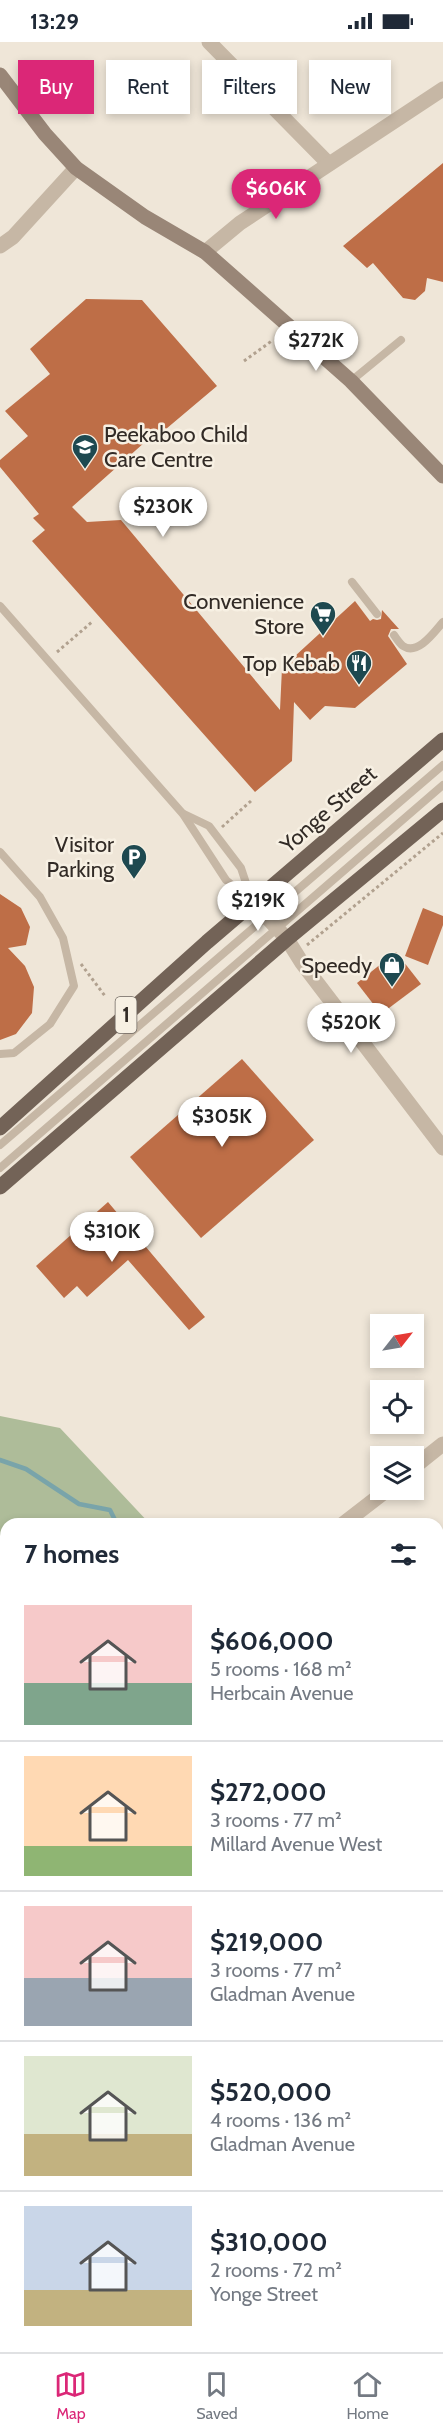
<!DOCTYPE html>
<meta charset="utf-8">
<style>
:root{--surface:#fff;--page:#f6f6f7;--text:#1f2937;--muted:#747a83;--line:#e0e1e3;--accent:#db2777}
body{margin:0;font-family:Cabin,sans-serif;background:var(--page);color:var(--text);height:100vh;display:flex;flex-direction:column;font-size:22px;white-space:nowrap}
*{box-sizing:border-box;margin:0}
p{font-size:20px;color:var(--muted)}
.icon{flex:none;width:33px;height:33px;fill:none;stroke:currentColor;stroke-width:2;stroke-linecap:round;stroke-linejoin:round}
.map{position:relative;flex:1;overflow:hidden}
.side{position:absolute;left:0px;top:1476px;width:444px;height:834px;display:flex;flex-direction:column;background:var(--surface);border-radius:18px 18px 0 0;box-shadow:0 3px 9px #0003}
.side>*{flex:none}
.guide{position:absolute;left:18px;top:18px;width:408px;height:54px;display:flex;gap:12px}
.needle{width:39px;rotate:59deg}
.controls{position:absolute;left:370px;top:1272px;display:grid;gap:12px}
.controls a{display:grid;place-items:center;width:54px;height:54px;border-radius:0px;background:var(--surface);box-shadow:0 3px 9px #0003;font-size:30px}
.price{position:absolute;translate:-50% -51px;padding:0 14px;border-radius:21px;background:#fff;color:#222;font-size:20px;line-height:39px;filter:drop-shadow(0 2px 3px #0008)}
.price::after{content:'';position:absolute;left:50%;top:36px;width:18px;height:14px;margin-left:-9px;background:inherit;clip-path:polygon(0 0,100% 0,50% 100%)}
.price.selected{background:var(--accent);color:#fff}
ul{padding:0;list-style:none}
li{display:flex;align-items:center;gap:18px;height:150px;padding:0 24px}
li+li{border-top:2px solid var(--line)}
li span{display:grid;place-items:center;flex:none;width:168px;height:120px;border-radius:0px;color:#555}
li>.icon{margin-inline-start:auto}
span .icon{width:72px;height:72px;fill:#fffc;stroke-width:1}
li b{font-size:26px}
h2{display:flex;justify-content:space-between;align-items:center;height:72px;padding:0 24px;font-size:26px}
.tag{padding:0 21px;border-radius:0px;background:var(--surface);box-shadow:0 3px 9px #0003;font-size:21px;line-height:54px}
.tag.selected{background:var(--accent);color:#fff}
.status{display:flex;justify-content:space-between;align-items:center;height:42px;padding:0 30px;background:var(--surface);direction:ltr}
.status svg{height:16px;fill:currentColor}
.menu{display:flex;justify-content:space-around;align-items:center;height:84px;border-top:2px solid var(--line);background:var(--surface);font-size:16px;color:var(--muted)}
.menu a{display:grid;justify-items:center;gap:3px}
.menu .selected{color:var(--accent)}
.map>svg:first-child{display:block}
.green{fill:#aebc99}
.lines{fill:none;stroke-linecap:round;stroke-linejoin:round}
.stream{stroke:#79a4aa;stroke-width:4.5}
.building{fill:#be6e47}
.path{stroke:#b1a18f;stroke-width:3;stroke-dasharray:3 3;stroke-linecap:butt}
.lane{stroke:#c6b7a5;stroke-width:8}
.street{stroke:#c6b7a5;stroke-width:15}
.secondary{stroke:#998677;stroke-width:15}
.primary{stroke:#736357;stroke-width:15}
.labels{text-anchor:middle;stroke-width:5;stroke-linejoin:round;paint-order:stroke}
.shield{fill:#f7f0e3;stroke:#6d665f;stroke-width:1.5}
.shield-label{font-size:21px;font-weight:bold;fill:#322b26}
.poi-label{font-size:22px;fill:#322b26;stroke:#f7f0e3;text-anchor:end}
.street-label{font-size:22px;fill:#322b26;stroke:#f7f0e3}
</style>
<div class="status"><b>13:29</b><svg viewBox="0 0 49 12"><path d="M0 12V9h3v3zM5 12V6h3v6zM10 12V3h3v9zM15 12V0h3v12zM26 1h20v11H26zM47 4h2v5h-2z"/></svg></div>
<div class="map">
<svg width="443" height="2310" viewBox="0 0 443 2310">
<rect width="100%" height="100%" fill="#efe6d8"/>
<polygon class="green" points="0,1374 60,1386 150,1482 6,1482 6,1855 0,1861"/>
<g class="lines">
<g class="stream">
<polyline points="0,1418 26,1427 79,1462 110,1468 117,1482"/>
<polyline points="438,1872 443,1870"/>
</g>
</g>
<g class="building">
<polygon points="443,121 443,240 427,236 425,249 415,258 403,256 373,221 367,226 343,204"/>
<polygon points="86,257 142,258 217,344 166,387 163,384 72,465 87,480 121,478 280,668 282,626 355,559 370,579 373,577 377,578 381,577 382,568 399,587 391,587 388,594 407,622 355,666 325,664 310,678 294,660 292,719 255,750 32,499 45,488 33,476 39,472 0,425 0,418 28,394 5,369 50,332 30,307"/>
<polygon points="0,852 21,866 30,885 26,903 8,906 25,924 34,945 32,971 16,992 0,998"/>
<polygon points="423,866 443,874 443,883 428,923 405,914"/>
<polygon points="396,910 421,942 381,972 357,941"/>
<polygon points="242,1017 314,1098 201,1196 130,1115"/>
<polygon points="108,1160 205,1275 189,1288 128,1218 87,1255 77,1244 64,1256 36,1224"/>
</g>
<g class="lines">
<g class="path">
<polyline points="244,319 273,298"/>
<polyline points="57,610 92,580"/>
<polyline points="222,785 251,759"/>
<polyline points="307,903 443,791"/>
<polyline points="81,922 105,954"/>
</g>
<g class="lane">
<polyline points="351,339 401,298"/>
<polyline points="352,540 377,572"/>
<polyline points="0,564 183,772 226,838 253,860"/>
<path d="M394,593c2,3 6,9 9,11 15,10 32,-15 40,-24"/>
<polyline points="184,772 209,784 241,826 252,859"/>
<polyline points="0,810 40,855 63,896 74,944 50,982 14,1011 0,1012"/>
<polyline points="0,1103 443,723"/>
<polyline points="0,1126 443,743"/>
</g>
<g class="street">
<polyline points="209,0 329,122"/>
<polyline points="0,204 13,195 76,126"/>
<polyline points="205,210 240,181 443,47"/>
<polyline points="253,860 287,897 302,921 443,1106"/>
<polyline points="414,1425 443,1402"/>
<polyline points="343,1482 387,1448"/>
<polyline points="438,1623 443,1627"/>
<polyline points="0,2256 6,2249"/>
<polyline points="438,2258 443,2253"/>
<polyline points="379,2310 385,2304"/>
</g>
<g class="secondary">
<polyline points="0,33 45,92 76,126 145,175 205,210 351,339 443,434"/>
<polyline points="0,2056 6,2062"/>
<polyline points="274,2304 280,2310"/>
</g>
<g class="primary">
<polyline points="0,1086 207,900 443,698"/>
<polyline points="0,1145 287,897 443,768"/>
</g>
</g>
<defs>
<g id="school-pin" transform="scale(1.35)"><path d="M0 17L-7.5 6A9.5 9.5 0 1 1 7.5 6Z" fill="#1e4950" stroke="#f7f0e3"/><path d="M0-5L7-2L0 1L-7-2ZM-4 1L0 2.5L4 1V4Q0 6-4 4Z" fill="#fff"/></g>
<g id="supermarket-pin" transform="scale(1.35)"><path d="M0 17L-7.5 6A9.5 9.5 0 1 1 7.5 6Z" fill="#1e4950" stroke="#f7f0e3"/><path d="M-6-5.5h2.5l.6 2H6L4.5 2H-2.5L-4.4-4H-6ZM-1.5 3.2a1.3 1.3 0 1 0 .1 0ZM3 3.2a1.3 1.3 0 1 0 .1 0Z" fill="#fff"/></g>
<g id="restaurant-pin" transform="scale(1.35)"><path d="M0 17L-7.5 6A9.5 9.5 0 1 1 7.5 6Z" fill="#1e4950" stroke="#f7f0e3"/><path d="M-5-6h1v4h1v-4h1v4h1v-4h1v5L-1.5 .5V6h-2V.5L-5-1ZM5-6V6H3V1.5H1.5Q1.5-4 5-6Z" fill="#fff"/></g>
<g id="parking-pin" transform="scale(1.35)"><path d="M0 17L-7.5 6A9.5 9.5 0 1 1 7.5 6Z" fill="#1e4950" stroke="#f7f0e3"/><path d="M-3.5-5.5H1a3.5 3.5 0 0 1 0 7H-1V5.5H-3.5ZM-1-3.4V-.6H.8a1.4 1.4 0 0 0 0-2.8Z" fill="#fff"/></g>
<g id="shop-pin" transform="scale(1.35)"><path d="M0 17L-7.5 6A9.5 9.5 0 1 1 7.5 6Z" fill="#1e4950" stroke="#f7f0e3"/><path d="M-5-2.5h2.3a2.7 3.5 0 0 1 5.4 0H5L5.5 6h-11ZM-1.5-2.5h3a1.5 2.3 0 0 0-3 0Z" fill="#fff"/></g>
</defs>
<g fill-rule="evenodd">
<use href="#school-pin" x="85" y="405"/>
<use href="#supermarket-pin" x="323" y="572"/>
<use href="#restaurant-pin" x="359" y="621"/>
<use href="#parking-pin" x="134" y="815"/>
<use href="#shop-pin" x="392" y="923"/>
</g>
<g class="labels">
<rect class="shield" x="115.5" y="955" width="21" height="36" rx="4.5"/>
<g class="shield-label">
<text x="126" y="980">1</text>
</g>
<g class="poi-label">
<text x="104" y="400" text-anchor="start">Peekaboo Child<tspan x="104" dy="25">Care Centre</tspan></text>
<text x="304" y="567">Convenience<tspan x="304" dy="25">Store</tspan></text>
<text x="340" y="629">Top Kebab</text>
<text x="114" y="810">Visitor<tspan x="114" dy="25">Parking</tspan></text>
<text x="372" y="931">Speedy</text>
</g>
<g class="street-label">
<text transform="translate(328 767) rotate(-41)" y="8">Yonge Street</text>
</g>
</g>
</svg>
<div class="controls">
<a><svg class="needle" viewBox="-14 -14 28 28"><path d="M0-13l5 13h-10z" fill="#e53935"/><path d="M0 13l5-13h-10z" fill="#747a83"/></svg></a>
<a><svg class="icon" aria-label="locate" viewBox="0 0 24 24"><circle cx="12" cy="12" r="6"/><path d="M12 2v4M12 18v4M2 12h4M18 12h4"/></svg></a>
<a><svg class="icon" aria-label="layers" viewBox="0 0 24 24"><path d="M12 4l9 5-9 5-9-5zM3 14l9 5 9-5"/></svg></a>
</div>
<b class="price selected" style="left:276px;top:178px">$606K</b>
<b class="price" style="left:316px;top:330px">$272K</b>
<b class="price" style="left:163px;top:496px">$230K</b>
<b class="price" style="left:258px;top:890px">$219K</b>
<b class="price" style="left:351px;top:1012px">$520K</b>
<b class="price" style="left:222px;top:1106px">$305K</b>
<b class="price" style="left:112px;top:1221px">$310K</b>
<div class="guide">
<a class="tag selected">Buy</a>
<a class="tag">Rent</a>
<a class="tag">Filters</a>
<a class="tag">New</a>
</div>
<section class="side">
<h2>7 homes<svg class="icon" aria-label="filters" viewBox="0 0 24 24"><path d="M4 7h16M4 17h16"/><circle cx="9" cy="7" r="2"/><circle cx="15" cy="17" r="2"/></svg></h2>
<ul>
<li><span style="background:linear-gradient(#f6c9c9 65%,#7fa58c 0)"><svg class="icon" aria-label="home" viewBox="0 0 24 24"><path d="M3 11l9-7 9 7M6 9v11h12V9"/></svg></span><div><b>$606,000</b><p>5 rooms · 168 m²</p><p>Herbcain Avenue</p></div></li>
<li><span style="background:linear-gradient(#ffd9b3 75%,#8fb573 0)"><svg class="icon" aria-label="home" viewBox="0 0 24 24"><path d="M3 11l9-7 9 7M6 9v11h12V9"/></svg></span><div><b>$272,000</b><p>3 rooms · 77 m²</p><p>Millard Avenue West</p></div></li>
<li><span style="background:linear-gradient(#f6c9c9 60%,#9aa5b1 0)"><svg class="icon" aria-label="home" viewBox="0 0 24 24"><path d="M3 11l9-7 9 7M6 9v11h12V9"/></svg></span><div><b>$219,000</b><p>3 rooms · 77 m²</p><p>Gladman Avenue</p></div></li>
<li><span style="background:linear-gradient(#dfe7d0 65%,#c2b280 0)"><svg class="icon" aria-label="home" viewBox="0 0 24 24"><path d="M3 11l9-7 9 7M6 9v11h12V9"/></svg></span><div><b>$520,000</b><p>4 rooms · 136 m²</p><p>Gladman Avenue</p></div></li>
<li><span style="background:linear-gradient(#c9d6e8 70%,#c2b280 0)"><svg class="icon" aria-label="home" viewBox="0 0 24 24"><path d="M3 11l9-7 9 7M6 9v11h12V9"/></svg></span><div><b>$310,000</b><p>2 rooms · 72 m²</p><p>Yonge Street</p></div></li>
</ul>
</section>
</div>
<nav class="menu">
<a class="selected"><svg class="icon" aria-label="map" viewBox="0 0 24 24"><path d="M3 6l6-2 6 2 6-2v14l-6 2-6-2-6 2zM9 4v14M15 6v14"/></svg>Map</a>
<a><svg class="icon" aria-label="saved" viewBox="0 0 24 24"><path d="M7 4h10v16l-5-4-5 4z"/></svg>Saved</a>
<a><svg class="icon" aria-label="home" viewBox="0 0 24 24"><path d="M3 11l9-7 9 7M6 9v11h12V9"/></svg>Home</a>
</nav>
